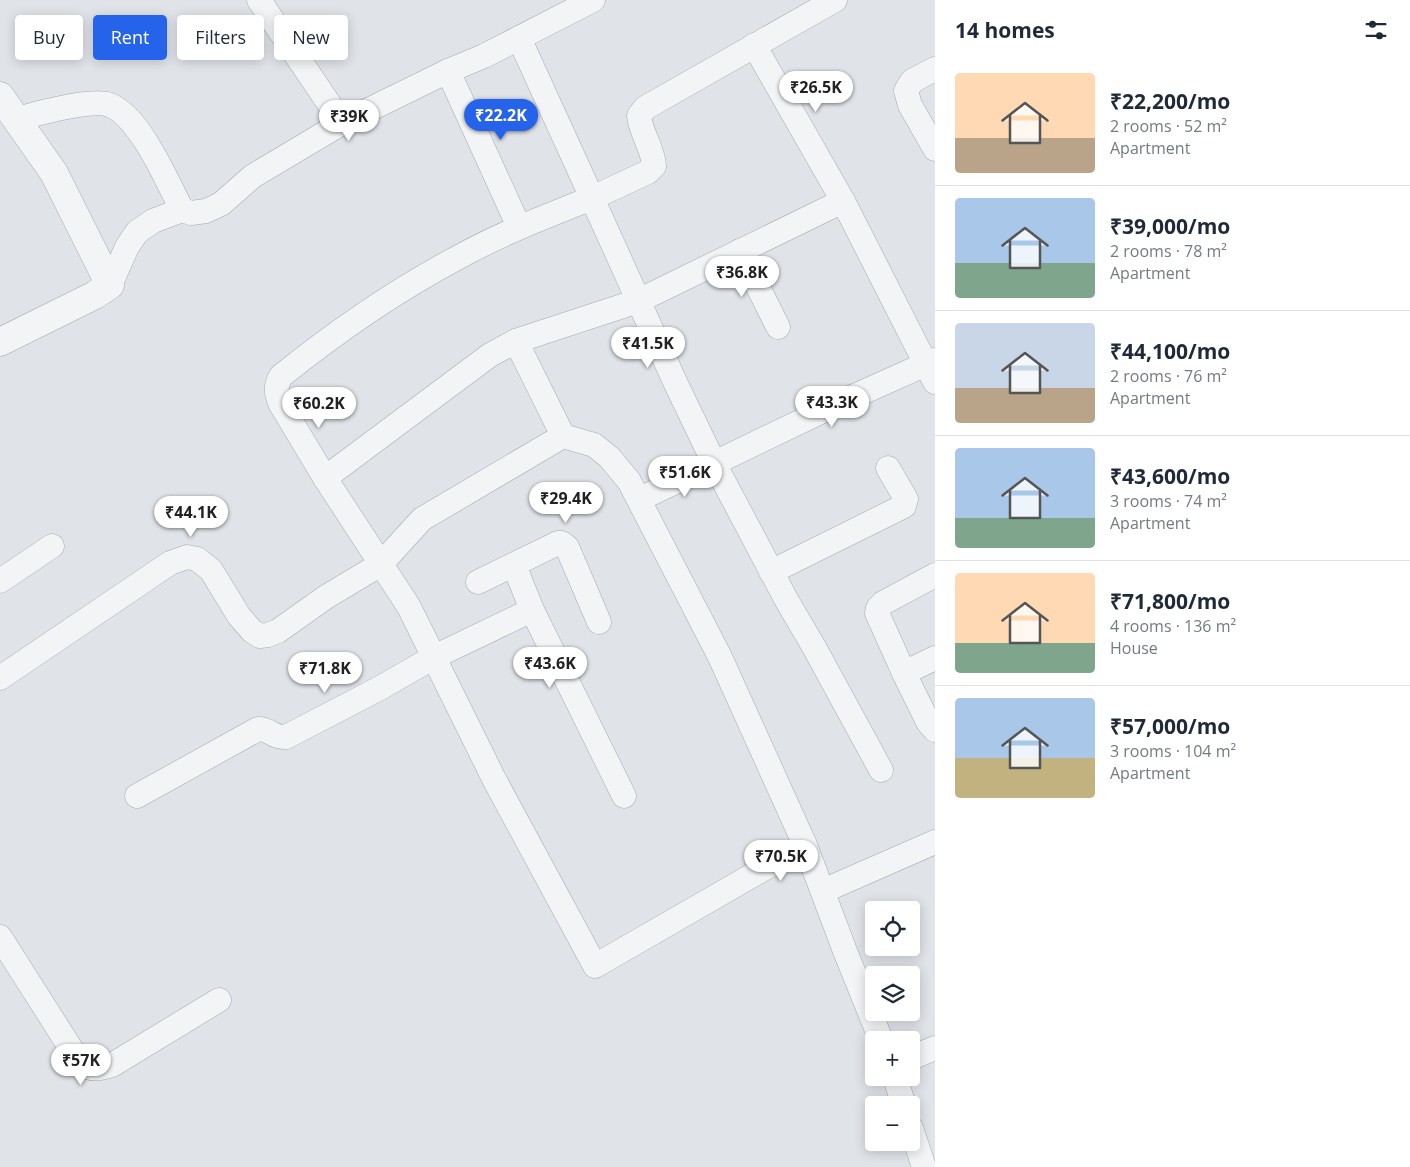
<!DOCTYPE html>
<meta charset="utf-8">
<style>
:root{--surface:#fff;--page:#f2f2f3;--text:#1f2937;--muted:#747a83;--line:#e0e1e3;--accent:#2563eb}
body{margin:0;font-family:"Open Sans",sans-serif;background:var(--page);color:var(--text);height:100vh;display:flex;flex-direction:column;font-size:19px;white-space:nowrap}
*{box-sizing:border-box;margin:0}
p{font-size:16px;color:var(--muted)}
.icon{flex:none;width:28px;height:28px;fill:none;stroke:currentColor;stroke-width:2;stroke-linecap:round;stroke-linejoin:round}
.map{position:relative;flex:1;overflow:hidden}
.drawer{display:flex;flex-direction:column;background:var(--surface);width:475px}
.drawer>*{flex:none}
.hud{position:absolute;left:15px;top:15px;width:475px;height:45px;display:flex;gap:10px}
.fabs{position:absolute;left:865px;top:901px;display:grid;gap:10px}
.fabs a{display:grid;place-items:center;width:55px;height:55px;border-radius:5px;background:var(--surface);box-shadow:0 2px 12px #0003;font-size:25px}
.price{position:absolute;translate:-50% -42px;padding:0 11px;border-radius:18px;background:#fff;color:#222;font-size:16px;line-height:32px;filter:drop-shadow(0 1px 2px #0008)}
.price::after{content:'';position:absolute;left:50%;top:30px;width:15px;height:11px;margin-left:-8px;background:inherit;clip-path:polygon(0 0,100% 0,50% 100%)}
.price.on{background:var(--accent);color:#fff}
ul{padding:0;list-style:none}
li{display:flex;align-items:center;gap:15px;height:125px;padding:0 20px}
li+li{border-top:1px solid var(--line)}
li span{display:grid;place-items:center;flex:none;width:140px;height:100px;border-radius:5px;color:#555}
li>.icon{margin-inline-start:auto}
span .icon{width:60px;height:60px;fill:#fffc;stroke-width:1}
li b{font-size:21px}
h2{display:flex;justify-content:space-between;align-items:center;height:60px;padding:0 20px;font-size:21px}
.chip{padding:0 18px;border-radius:5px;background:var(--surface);box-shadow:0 2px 12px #0003;font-size:18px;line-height:45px}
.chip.on{background:var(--accent);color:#fff}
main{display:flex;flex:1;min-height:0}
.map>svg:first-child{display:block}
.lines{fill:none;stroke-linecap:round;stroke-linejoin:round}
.minor-casing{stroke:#a6aab1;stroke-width:25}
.tertiary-casing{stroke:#a6aab1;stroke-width:29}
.minor{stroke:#f2f4f6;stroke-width:24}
.tertiary{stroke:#f2f4f6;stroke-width:28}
</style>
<main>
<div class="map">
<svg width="935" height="1167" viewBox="0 0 935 1167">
<rect width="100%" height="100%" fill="#e0e3e8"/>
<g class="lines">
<g class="minor-casing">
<g id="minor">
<polyline points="259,0 342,123"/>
<path d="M835,0l-190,108 -6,8c2,18 14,32 15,50l-6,6 -56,26 84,186 38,79 73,138 27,46 67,123"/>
<path d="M519,38l73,160c-45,18 -92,36 -135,60 -64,34 -120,73 -176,118 -6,10 -5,16 -1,27l45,75 84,129 85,172 101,187 210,-121 40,106 36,89"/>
<polyline points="754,45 843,201"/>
<polyline points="935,69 912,81 906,91 910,105 935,149"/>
<polyline points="448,71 519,227"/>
<path d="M16,119c21,-5 75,-21 94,-14 30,12 57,76 72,105"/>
<polyline points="740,251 778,327"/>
<polyline points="110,285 127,247 137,232 153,221 182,210 191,213 206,211 221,204 253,176 342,123 448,71 484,56 593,0"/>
<polyline points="516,341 638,301 843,201 935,382"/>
<polyline points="563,436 594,445 609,457 629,481 720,657 805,845"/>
<polyline points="640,499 839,403 935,360"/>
<polyline points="514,565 532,610 624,796"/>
<polyline points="771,572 904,506 906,499 888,468"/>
<polyline points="935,575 883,603 878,608 877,613 904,673 935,658"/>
<polyline points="0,581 52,546"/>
<polyline points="478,582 558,543 562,543 567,547 599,622"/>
<polyline points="904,673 928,722 935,730"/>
<polyline points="0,678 170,563 187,557 197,559 211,570 239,616 252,631 260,636 268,635 278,631 326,597 381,564 422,519 563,436 516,341 490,355 325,478"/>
<path d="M137,796l121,-67c12,-1 13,9 28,8l94,-49 54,-31 98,-47"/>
<polyline points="823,891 935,842"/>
<path d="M0,937l80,126c12,8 19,6 32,2l107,-65"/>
<polyline points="911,1058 935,1048"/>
<polyline points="895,1078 904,1105"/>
<polyline points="911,1128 924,1167"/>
</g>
</g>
<g class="tertiary-casing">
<polyline id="tertiary" points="0,96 54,173 110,285 95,295 0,342"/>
</g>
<use href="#minor" class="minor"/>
<use href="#tertiary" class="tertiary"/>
</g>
</svg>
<div class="fabs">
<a><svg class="icon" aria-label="locate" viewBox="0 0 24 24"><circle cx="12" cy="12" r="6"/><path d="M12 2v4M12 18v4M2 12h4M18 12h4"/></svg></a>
<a><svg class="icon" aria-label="layers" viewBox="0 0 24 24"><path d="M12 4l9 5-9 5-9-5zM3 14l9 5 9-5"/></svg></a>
<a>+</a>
<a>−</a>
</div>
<b class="price" style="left:816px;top:113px">₹26.5K</b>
<b class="price on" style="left:501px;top:141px">₹22.2K</b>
<b class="price" style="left:349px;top:142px">₹39K</b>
<b class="price" style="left:742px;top:298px">₹36.8K</b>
<b class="price" style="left:648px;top:369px">₹41.5K</b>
<b class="price" style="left:832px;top:428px">₹43.3K</b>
<b class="price" style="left:319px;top:429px">₹60.2K</b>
<b class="price" style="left:685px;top:498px">₹51.6K</b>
<b class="price" style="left:566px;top:524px">₹29.4K</b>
<b class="price" style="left:191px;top:538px">₹44.1K</b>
<b class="price" style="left:550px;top:689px">₹43.6K</b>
<b class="price" style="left:325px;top:694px">₹71.8K</b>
<b class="price" style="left:781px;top:882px">₹70.5K</b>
<b class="price" style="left:81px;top:1086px">₹57K</b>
<div class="hud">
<a class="chip">Buy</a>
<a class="chip on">Rent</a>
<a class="chip">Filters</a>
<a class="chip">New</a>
</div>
</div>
<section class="drawer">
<h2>14 homes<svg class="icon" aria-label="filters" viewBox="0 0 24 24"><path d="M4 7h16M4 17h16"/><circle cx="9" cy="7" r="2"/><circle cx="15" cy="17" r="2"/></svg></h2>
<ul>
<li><span style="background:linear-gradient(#ffd9b3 65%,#b9a48a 0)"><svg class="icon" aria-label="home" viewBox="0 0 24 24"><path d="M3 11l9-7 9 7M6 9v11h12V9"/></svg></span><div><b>₹22,200/mo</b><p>2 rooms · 52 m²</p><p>Apartment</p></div></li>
<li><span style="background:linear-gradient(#a9c7e8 65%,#7fa58c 0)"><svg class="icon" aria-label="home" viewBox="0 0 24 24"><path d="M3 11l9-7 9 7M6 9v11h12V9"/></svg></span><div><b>₹39,000/mo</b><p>2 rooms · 78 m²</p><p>Apartment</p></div></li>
<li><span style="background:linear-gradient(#c9d6e8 65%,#b9a48a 0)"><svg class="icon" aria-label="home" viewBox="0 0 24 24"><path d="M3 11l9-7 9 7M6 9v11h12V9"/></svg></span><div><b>₹44,100/mo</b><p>2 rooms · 76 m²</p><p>Apartment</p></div></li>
<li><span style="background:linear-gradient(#a9c7e8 70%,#7fa58c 0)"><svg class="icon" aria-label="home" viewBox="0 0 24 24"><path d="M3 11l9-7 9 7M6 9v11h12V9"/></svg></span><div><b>₹43,600/mo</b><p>3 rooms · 74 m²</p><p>Apartment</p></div></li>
<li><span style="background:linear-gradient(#ffd9b3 70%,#7fa58c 0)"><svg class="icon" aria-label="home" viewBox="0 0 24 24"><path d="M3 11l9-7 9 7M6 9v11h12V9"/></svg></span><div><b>₹71,800/mo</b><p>4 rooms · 136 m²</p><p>House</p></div></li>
<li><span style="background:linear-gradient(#a9c7e8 60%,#c2b280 0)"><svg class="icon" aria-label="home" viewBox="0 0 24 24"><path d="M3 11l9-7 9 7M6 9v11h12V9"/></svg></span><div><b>₹57,000/mo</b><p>3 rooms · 104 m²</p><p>Apartment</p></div></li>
</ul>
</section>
</main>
